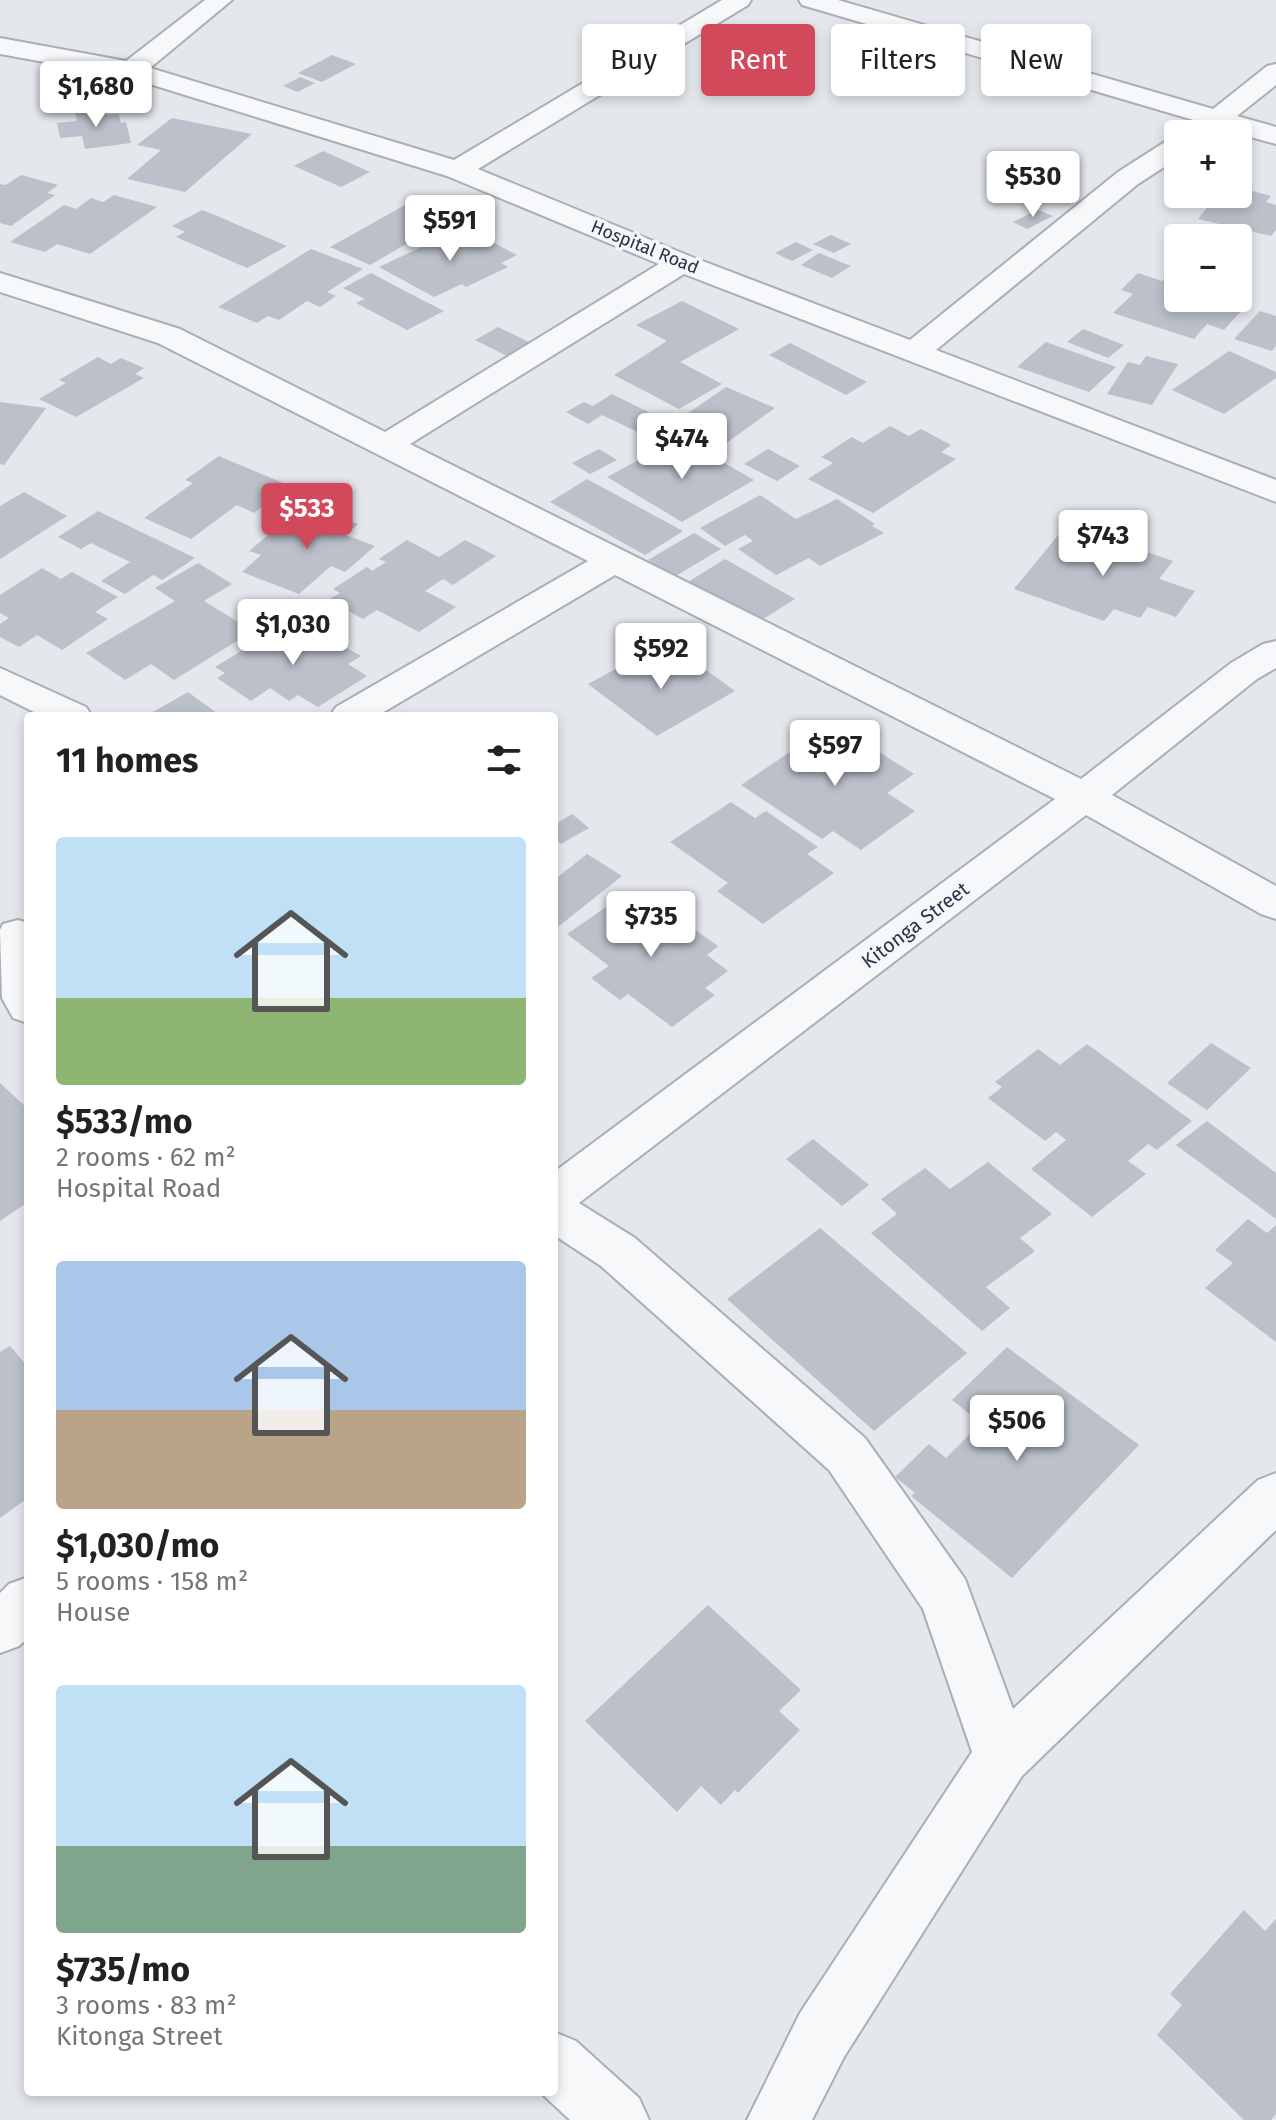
<!DOCTYPE html>
<meta charset="utf-8">
<style>
:root{--surface:#fff;--page:#f6f6f6;--text:#222;--muted:#767676;--accent:#d1495b}
body{margin:0;font-family:"Fira Sans",sans-serif;background:var(--page);color:var(--text);height:100vh;display:flex;flex-direction:column;font-size:30px;white-space:nowrap}
*{box-sizing:border-box;margin:0}
p{font-size:26px;color:var(--muted)}
.icon{flex:none;width:44px;height:44px;fill:none;stroke:currentColor;stroke-width:2;stroke-linecap:round;stroke-linejoin:round}
.map{position:relative;flex:1;overflow:hidden}
.drawer{position:absolute;left:24px;top:712px;width:534px;height:1384px;display:flex;flex-direction:column;background:var(--surface);border-radius:8px;box-shadow:0 4px 12px #0003}
.drawer>*{flex:none}
.banner{position:absolute;left:582px;top:24px;width:574px;height:72px;display:flex;gap:16px}
.controls{position:absolute;left:1164px;top:120px;display:grid;gap:16px}
.controls a{display:grid;place-items:center;width:88px;height:88px;border-radius:8px;background:var(--surface);box-shadow:0 4px 12px #0003;font-size:40px}
.price{position:absolute;translate:-50% -68px;padding:0 18px;border-radius:8px;background:#fff;color:#222;font-size:26px;line-height:52px;filter:drop-shadow(0 2px 4px #0008)}
.price::after{content:'';position:absolute;left:50%;top:48px;width:24px;height:18px;margin-left:-12px;background:inherit;clip-path:polygon(0 0,100% 0,50% 100%)}
.price.active{background:var(--accent);color:#fff}
ul{padding:0;list-style:none}
li{display:grid;align-content:center;gap:16px;height:424px;padding:0 32px}
li span{display:grid;place-items:center;height:248px;border-radius:8px;color:#555}
li>.icon{margin-inline-start:auto}
span .icon{width:144px;height:144px;fill:#fffc;stroke-width:1}
li b{font-size:34px}
h2{display:flex;justify-content:space-between;align-items:center;height:96px;padding:0 32px;font-size:34px}
.tag{padding:0 28px;border-radius:8px;background:var(--surface);box-shadow:0 4px 12px #0003;font-size:28px;line-height:72px}
.tag.active{background:var(--accent);color:#fff}
.map>svg:first-child{display:block}
.building{fill:#bbc0ca}
.lines{fill:none;stroke-linecap:round;stroke-linejoin:round}
.minor-casing{stroke:#a9aeb7;stroke-width:4}
.minor{fill:#f7f8fa;fill-rule:evenodd}
.labels{text-anchor:middle;stroke-width:7;stroke-linejoin:round;paint-order:stroke}
.far-street-label{font-size:18px;fill:#2b3445;stroke:#f4f6f9}
.street-label{font-size:20px;fill:#2b3445;stroke:#f4f6f9}
</style>
<div class="map">
<svg width="1276" height="2120" viewBox="0 0 1276 2120">
<rect width="100%" height="100%" fill="#e4e7ec"/>
<g class="building">
<polygon points="332,55 356,64 322,82 298,73"/>
<polygon points="300,77 315,83 298,92 283,86"/>
<polygon points="105,109 107,115 119,114 121,123 126,122 131,143 85,149 82,136 60,138 57,123 77,121 75,113"/>
<polygon points="172,118 252,134 185,192 127,179 161,150 137,145"/>
<polygon points="323,151 370,172 341,187 294,166"/>
<polygon points="21,175 58,185 47,193 55,195 11,226 0,223 0,184 6,185"/>
<polygon points="1238,187 1271,196 1266,202 1276,205 1276,230 1271,236 1198,219 1218,194 1238,194"/>
<polygon points="114,195 157,207 90,254 57,244 45,252 10,242 64,205 76,209 91,198 103,202"/>
<polygon points="414,200 455,216 370,265 330,247"/>
<polygon points="202,210 215,215 287,246 247,268 176,237 185,232 172,226"/>
<polygon points="1038,210 1053,216 1027,229 1013,222"/>
<polygon points="464,227 517,255 501,263 508,267 466,287 462,284 434,297 379,267"/>
<polygon points="831,235 851,244 834,253 813,244"/>
<polygon points="796,242 813,250 792,261 775,253"/>
<polygon points="311,249 363,269 327,292 336,296 320,307 307,301 279,320 268,316 257,323 218,307"/>
<polygon points="819,253 851,266 832,278 801,265"/>
<polygon points="371,273 403,290 444,311 407,330 356,303 365,299 343,288"/>
<polygon points="1138,273 1162,281 1169,274 1178,277 1178,298 1207,298 1243,309 1224,330 1207,324 1194,339 1113,313 1133,294 1121,290"/>
<polygon points="682,301 739,329 680,362 722,384 679,409 614,375 667,341 636,325"/>
<polygon points="1260,311 1276,316 1276,346 1272,351 1234,339"/>
<polygon points="498,327 533,344 509,357 475,340"/>
<polygon points="1083,329 1124,345 1108,358 1067,342"/>
<polygon points="1046,342 1116,367 1089,392 1017,367"/>
<polygon points="790,343 867,382 846,395 769,355"/>
<polygon points="1229,351 1276,372 1276,378 1224,414 1172,390"/>
<polygon points="1146,356 1178,364 1152,405 1107,394 1128,362 1140,365"/>
<polygon points="98,357 111,364 121,358 144,368 135,374 144,378 76,417 39,399 66,383 59,380"/>
<polygon points="726,387 775,408 725,444 675,422"/>
<polygon points="612,394 664,420 642,434 602,415 588,424 566,412 584,402 593,406"/>
<polygon points="0,402 46,408 4,465 0,464"/>
<polygon points="890,426 909,436 921,429 951,445 941,452 956,459 873,513 808,479 833,463 821,457 852,437 863,443"/>
<polygon points="688,442 754,480 682,522 607,477 640,459 649,464"/>
<polygon points="599,449 617,460 590,474 572,463"/>
<polygon points="768,449 800,466 777,481 744,464"/>
<polygon points="219,456 290,486 254,513 237,505 191,539 144,518 193,483 185,480"/>
<polygon points="587,479 683,531 645,555 550,502"/>
<polygon points="24,492 67,516 0,559 0,506"/>
<polygon points="760,495 796,519 837,499 875,524 872,526 884,533 820,566 809,558 776,575 738,549 753,541 745,535 725,546 700,528"/>
<polygon points="311,507 358,524 346,535 375,546 345,572 331,566 299,594 242,572 261,555 249,551 278,527 288,530"/>
<polygon points="98,511 195,558 162,580 153,575 125,594 101,581 130,562 91,543 81,549 58,537"/>
<polygon points="1064,528 1098,539 1101,536 1173,561 1159,579 1195,591 1176,617 1148,607 1140,618 1114,609 1104,621 1014,589"/>
<polygon points="694,533 721,549 674,577 648,560"/>
<polygon points="407,540 439,557 465,540 496,556 453,585 443,579 425,591 456,607 419,632 377,610 363,619 328,600 340,593 333,589 367,567 372,571 386,562 379,559"/>
<polygon points="725,559 795,599 757,623 688,582"/>
<polygon points="198,563 232,584 204,601 253,631 174,680 151,664 125,680 86,653 175,601 155,588"/>
<polygon points="42,568 61,579 72,572 118,597 95,612 108,619 62,650 37,635 19,647 0,637 0,624 9,618 0,613 0,595"/>
<polygon points="302,622 361,656 348,664 367,676 318,707 298,695 289,701 270,688 251,701 217,678 225,673 215,667 269,634 275,638"/>
<polygon points="684,654 735,691 657,736 588,684 641,655 659,668"/>
<polygon points="188,692 221,716 158,716 153,712"/>
<polygon points="833,723 914,774 887,793 915,811 861,850 833,831 822,839 741,785"/>
<polygon points="731,802 755,818 766,811 818,847 807,854 834,873 763,924 717,891 728,883 670,842"/>
<polygon points="572,814 589,828 561,844 554,839 554,825"/>
<polygon points="587,854 622,876 554,930 554,880"/>
<polygon points="622,896 648,915 661,906 718,946 707,955 728,971 705,988 715,995 672,1027 628,994 620,1000 591,978 609,966 567,934"/>
<polygon points="1211,1043 1251,1068 1207,1110 1167,1083"/>
<polygon points="1087,1044 1192,1121 1157,1150 1148,1144 1128,1161 1146,1174 1092,1217 1031,1169 1066,1140 1056,1132 1045,1141 988,1098 1002,1087 995,1082 1038,1049 1060,1065"/>
<polygon points="0,1083 28,1109 28,1202 0,1221"/>
<polygon points="1207,1121 1276,1173 1276,1219 1176,1145"/>
<polygon points="813,1139 869,1185 842,1206 786,1159"/>
<polygon points="988,1162 1052,1214 1020,1238 1035,1251 986,1287 1010,1308 982,1331 871,1233 897,1214 881,1199 925,1168 950,1189"/>
<polygon points="1248,1219 1267,1233 1276,1225 1276,1342 1205,1288 1233,1263 1215,1250"/>
<polygon points="820,1228 967,1353 874,1431 727,1299"/>
<polygon points="10,1346 28,1367 28,1498 0,1518 0,1352"/>
<polygon points="1007,1347 1139,1445 1012,1578 911,1496 915,1493 895,1477 929,1444 946,1458 981,1423 952,1400"/>
<polygon points="708,1605 801,1690 779,1711 800,1730 738,1793 735,1790 721,1805 701,1786 677,1812 585,1721"/>
<polygon points="1244,1910 1265,1931 1276,1919 1276,2114 1271,2120 1244,2120 1157,2035 1182,2005 1170,1994"/>
</g>
<g class="lines">
<g class="minor-casing">
<g id="minor">
<polygon points="205,0 232,0 150,68 454,160 722,0 751,0 748,5 478,169 692,257 910,340 1118,172 1168,140 1178,138 1178,158 1138,184 936,350 1276,480 1276,502 684,274 410,444 1081,779 1231,663 1263,644 1276,641 1276,668 1257,679 1112,795 1276,886 1276,919 1261,914 1086,815 579,1203 635,1238 865,1438 965,1579 1013,1709 1258,1480 1276,1473 1276,1530 1022,1776 844,2057 812,2120 747,2120 800,2013 972,1752 923,1609 829,1470 601,1266 554,1235 554,1172 1055,799 615,575 377,716 330,716 336,707 588,561 158,343 0,292 0,273 180,329 385,432 659,264 447,176 127,77 0,54 0,38 126,61"/>
<polygon points="799,0 838,0 1213,109 1267,66 1276,64 1276,85 1237,116 1276,127 1276,144 1222,129 1215,134 1191,134 1188,131 1197,121 802,5"/>
<polygon points="0,668 86,707 92,716 42,716 0,695"/>
<polygon points="18,920 28,923 28,1023 13,1018 2,998 0,930 3,924"/>
<polygon points="28,1577 28,1638 19,1646 0,1653 0,1593 9,1584"/>
<polygon points="554,2032 576,2041 639,2098 649,2120 570,2120 540,2092 554,2092"/>
</g>
</g>
<use href="#minor" class="minor"/>
</g>
<g class="labels">
<g class="far-street-label">
<text transform="translate(645 247) rotate(22)" y="6">Hospital Road</text>
</g>
<g class="street-label">
<text transform="translate(915 925) rotate(-37)" y="7">Kitonga Street</text>
</g>
</g>
</svg>
<div class="controls">
<a>+</a>
<a>−</a>
</div>
<b class="price" style="left:96px;top:129px">$1,680</b>
<b class="price" style="left:1033px;top:219px">$530</b>
<b class="price" style="left:450px;top:263px">$591</b>
<b class="price" style="left:682px;top:481px">$474</b>
<b class="price active" style="left:307px;top:551px">$533</b>
<b class="price" style="left:1103px;top:578px">$743</b>
<b class="price" style="left:293px;top:667px">$1,030</b>
<b class="price" style="left:661px;top:691px">$592</b>
<b class="price" style="left:835px;top:788px">$597</b>
<b class="price" style="left:651px;top:959px">$735</b>
<b class="price" style="left:1017px;top:1463px">$506</b>
<div class="banner">
<a class="tag">Buy</a>
<a class="tag active">Rent</a>
<a class="tag">Filters</a>
<a class="tag">New</a>
</div>
<section class="drawer">
<h2>11 homes<svg class="icon" aria-label="filters" viewBox="0 0 24 24"><path d="M4 7h16M4 17h16"/><circle cx="9" cy="7" r="2"/><circle cx="15" cy="17" r="2"/></svg></h2>
<ul>
<li><span style="background:linear-gradient(#bfe0f5 65%,#8fb573 0)"><svg class="icon" aria-label="home" viewBox="0 0 24 24"><path d="M3 11l9-7 9 7M6 9v11h12V9"/></svg></span><div><b>$533/mo</b><p>2 rooms · 62 m²</p><p>Hospital Road</p></div></li>
<li><span style="background:linear-gradient(#a9c7e8 60%,#b9a48a 0)"><svg class="icon" aria-label="home" viewBox="0 0 24 24"><path d="M3 11l9-7 9 7M6 9v11h12V9"/></svg></span><div><b>$1,030/mo</b><p>5 rooms · 158 m²</p><p>House</p></div></li>
<li><span style="background:linear-gradient(#bfe0f5 65%,#7fa58c 0)"><svg class="icon" aria-label="home" viewBox="0 0 24 24"><path d="M3 11l9-7 9 7M6 9v11h12V9"/></svg></span><div><b>$735/mo</b><p>3 rooms · 83 m²</p><p>Kitonga Street</p></div></li>
</ul>
</section>
</div>
